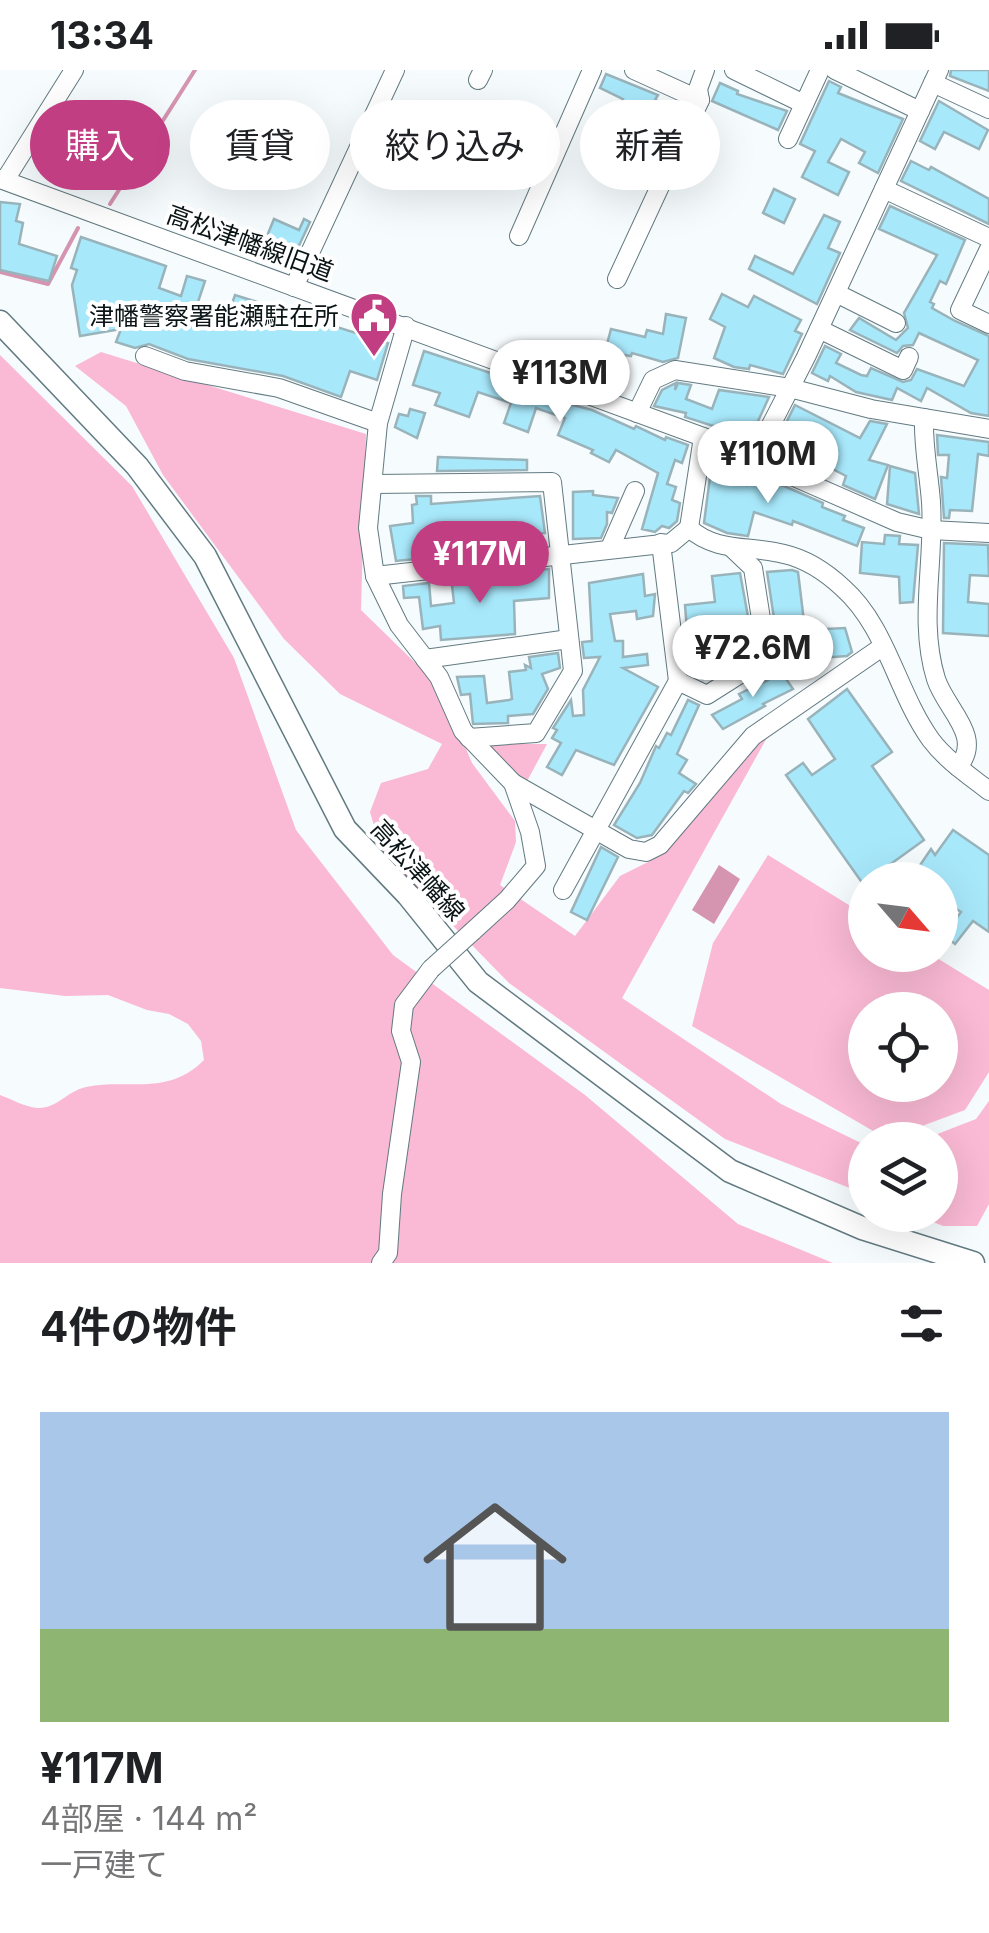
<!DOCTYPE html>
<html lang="ja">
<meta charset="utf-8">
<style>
:root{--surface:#fff;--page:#f2f2f2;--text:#202124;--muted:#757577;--accent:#c23e83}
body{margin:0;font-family:Inter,"Noto Sans JP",sans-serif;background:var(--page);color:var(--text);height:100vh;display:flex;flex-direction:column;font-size:38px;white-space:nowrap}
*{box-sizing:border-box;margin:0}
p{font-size:32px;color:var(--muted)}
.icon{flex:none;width:55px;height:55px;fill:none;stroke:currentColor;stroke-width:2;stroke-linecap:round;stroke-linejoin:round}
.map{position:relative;height:1193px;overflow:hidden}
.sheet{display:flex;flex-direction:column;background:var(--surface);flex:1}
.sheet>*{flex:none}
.banner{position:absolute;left:30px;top:30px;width:930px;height:90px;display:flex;gap:20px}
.needle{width:65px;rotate:118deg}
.buttons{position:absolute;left:848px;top:792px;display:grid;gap:20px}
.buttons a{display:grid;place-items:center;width:110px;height:110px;border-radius:50%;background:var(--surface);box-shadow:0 10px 40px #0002;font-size:50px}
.price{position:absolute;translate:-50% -85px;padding:0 22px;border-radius:35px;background:#fff;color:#222;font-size:32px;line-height:65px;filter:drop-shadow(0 2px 5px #0008)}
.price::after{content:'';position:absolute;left:50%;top:60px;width:30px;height:22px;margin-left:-15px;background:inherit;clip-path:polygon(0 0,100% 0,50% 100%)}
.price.on{background:var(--accent);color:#fff}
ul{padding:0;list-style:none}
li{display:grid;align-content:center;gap:20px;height:530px;padding:0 40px}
li span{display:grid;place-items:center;height:310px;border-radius:0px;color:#555}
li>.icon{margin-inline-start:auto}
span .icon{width:180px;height:180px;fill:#fffc;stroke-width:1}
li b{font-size:42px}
h2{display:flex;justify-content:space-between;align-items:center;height:120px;padding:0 40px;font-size:42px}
.chip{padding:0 35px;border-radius:45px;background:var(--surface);box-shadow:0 10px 40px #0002;font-size:35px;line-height:90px}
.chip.on{background:var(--accent);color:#fff}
.status{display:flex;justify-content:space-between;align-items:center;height:70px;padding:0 50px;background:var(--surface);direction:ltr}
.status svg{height:28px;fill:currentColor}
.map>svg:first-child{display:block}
.green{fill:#fab9d4;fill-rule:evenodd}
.water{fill:#d594b0}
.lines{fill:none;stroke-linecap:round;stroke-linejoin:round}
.stream{stroke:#d594b0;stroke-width:4}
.building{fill:#a8e8fb;stroke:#99b3bb;stroke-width:2.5}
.minor-casing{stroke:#627a81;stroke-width:20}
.major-casing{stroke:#627a81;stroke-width:25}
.minor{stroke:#fff;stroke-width:18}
.major{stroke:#fff;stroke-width:22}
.minor-bridge-casing{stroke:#627a81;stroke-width:20;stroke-linecap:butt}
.minor-bridge{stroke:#fff;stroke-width:18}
.labels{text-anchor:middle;stroke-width:8;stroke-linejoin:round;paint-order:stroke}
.street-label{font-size:25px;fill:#0b1417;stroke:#fff}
.poi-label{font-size:25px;fill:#0b1417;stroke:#fff;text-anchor:end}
</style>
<div class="status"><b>13:34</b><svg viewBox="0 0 49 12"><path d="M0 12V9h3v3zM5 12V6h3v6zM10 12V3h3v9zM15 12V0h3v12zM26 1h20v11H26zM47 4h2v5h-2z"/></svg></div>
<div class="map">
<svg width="989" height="1193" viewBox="0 0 989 1193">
<rect width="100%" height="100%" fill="#f6fbfd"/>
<g class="green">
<polygon points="101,282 366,364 361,540 439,616 472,693 515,751 516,772 500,815 575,866 620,806 650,791 756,672 769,664 622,928 781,1034 865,1075 865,1124 725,1069 509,913 382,783 370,742 381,713 428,699 442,674 340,624 284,569 163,405 126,336 75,296"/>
<path d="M0,285l132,131 102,172 62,172 97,125 192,140 153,129 95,39h-833v-168c11,4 25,12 37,13 20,1 30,-17 49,-21 43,-9 81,10 118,-27l-3,-19 -13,-17 -19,-10 -22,-4 -39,-15 -43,1 -65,-8z"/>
<polygon points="493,674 547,674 526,713 490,681"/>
<path d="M768,785l97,60v40h67l57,35v82l-24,38 -78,29 -195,-113 21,-83zM865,940h75v75h-75z"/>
<polygon points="989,1031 989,1134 977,1156 943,1156 916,1145 940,1145 940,1070 922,1070 976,1049"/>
</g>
<polygon class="water" points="719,795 740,809 714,854 692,840"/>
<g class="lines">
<g class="stream">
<polyline points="110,134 195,0"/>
<polyline points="0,202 48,214 78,158"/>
</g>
</g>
<g class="building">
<polygon points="951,0 989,0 989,21 950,6"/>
<polygon points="606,4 658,25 655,30 680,40 673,59 620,36 623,29 600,18"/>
<polygon points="829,11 841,17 838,23 903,49 878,103 859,93 865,82 841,69 828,92 849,102 838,125 802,107 815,81 800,74"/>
<polygon points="720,13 738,21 737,24 787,41 778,60 712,31"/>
<polygon points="939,31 988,60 979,79 944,62 935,79 920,71"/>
<polygon points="911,91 929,100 931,97 989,129 989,154 901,111"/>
<polygon points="774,119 795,129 784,153 763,143"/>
<polygon points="0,132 20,134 16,151 23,153 19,174 57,186 49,211 0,200"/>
<polygon points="890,136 965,170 946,214 940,211 930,232 934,234 932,238 955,251 989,266 989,346 971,343 927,318 921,331 897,318 892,330 856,322 830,306 828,311 812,303 825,276 841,284 836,293 861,305 867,306 871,298 903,312 911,310 917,299 964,316 978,290 919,263 913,275 903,276 897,283 850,260 859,248 896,270 908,258 904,243 937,185 879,159"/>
<polygon points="824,145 840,152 828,178 840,183 817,234 749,199 755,186 793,204"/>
<polygon points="274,149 299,160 304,149 310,152 296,182 284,177 277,193 254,176 259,163 267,166"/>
<polygon points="81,167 166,196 159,218 181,226 187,206 205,211 198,232 229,242 235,225 388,273 377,310 350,301 341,327 283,306 188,289 149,274 135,278 116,272 121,259 80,266 72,215 77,200 71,198"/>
<polygon points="722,224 748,237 754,226 801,250 795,261 802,264 783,304 750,295 749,299 734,297 714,288 725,257 710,249"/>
<polygon points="666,244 686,248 678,288 663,292 632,283 631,286 605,282 611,259 645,267 647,260 663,264"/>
<polygon points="424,281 515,311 514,314 554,330 592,340 634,359 636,356 665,370 666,367 688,375 682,393 675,390 667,414 676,417 672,430 680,433 677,451 669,458 662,456 655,462 642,459 658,403 616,380 609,392 591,383 593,380 558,365 565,348 536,338 528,362 504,353 511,333 478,322 469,347 435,335 440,323 413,315"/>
<polygon points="676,313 675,320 678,313 691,315 686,329 712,339 719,320 769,327 754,360 748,358 742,370 730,365 732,362 685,347 686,343 654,336 662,320"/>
<polygon points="795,335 860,368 870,351 887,354 869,390 888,395 875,429 843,415 846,406 821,393 816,403 771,383"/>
<polygon points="410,339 425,343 417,368 395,357 399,344 408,346"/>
<polygon points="937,365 989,372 989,386 978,384 972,441 950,440 949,448 944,448 941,407 947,408 949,385 938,385"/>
<polygon points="438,387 527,390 527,400 437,401"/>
<polygon points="717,388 743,400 739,411 747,415 754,403 823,433 822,437 845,446 843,450 864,458 857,476 793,451 792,455 754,442 748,466 727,463 704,453 710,407"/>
<polygon points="890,396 915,403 919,444 887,434"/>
<polygon points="593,421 593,425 618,428 612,443 607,442 607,454 601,468 573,469 573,422"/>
<polygon points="416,426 431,426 431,434 540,426 545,463 526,464 527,476 486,481 485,474 446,479 446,486 396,491 390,456 413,453 412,435 417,434"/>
<polygon points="885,465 900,466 899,474 918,475 913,532 900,533 899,507 860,503 862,472 884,474"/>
<polygon points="944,473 988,475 989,506 970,505 968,532 989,534 989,566 943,563"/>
<polygon points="549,499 549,528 514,531 515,564 441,570 440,556 423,559 419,527 404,528 403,516 429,513 431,536 454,533 452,515 524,509 531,501"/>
<polygon points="792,500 798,502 805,560 845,558 852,582 847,586 820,588 815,571 778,575 767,502"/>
<polygon points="740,503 749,552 744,553 746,586 703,609 696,606 693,585 689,586 685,535 715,532 712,506"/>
<polygon points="643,504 645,526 655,524 653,546 637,549 636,541 610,544 615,571 623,571 623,587 647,584 648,595 623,598 658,617 614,695 576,680 562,705 547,697 561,673 552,668 557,660 553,658 571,630 573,646 584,645 583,620 600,587 584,588 582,572 592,571 589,513"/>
<polygon points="558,583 560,598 542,604 548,619 533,644 508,646 508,653 473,654 470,624 461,625 457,607 484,606 487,633 509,630 512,629 509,602 526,600 525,595 531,598 529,587"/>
<polygon points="782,603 793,619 763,634 765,636 723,659 712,645 742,629 739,624"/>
<polygon points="847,619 892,682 872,696 924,770 863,814 786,705 803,693 812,705 835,689 808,649"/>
<polygon points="688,630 699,635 677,684 687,690 679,703 696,714 688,723 684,721 652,765 637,768 614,755 640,713 656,676 659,678 667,663 671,665"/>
<polygon points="953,760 989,785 989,862 973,851 955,874 944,865 961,842 940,828 940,810 910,810 931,779 935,785"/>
<polygon points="601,777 618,787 587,850 571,842"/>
</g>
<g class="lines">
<g class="minor-casing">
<g id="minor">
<polyline points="634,0 700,30"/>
<polyline points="734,0 804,34"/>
<polyline points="835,0 920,41"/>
<polyline points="478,10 483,0"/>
<polyline points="933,13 989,39"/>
<polyline points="788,69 820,0"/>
<polyline points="0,109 703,367 897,452 931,460 989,463"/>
<polyline points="5,110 74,0"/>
<polyline points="884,119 989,168"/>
<polyline points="519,166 592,0"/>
<polyline points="989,179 960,240 989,254"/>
<polyline points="617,209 700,30 698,19 705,0"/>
<polyline points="294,217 395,0"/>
<polyline points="836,223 896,253"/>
<polyline points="406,256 378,353 368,458 375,506 399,555 439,607 463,661 513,713 530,762 536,796 507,830 473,861"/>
<polyline points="819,259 903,300 909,287"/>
<polyline points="145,286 185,301 279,318 378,353"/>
<polyline points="637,343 653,310 675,300 790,318 871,339 989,359"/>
<path d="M924,348c-1,29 5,56 7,84 4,59 -13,119 5,177 10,31 48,57 22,88"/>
<path d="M703,367l-14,91c27,25 62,17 95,26 22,5 43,19 59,34 44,39 54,105 88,152 15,20 39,36 58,51"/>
<polyline points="753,390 806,287 939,0"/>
<polyline points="374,414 552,412 573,601 536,663 469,668"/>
<polyline points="661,473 678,611"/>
<polyline points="610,478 635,421"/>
<polyline points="375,506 671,473 689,458"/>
<polyline points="425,589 569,569"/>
<polyline points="513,713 629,779 646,782 660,775 753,666 882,577"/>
<polyline points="563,820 678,611 707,625 767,587 753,498 732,478"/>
<polyline points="381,1193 388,1183 392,1124 411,992 401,961 404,935 431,899"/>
</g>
</g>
<g class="major-casing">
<polyline id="major" points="0,252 137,396 205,486 345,759 408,825 478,912 730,1101 862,1158 973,1193"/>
</g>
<use href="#minor" class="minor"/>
<use href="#major" class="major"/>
<g class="minor-bridge-casing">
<polyline id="minor-bridge" points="431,899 473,861"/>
</g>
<use href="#minor-bridge" class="minor-bridge"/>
</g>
<defs>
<g id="civic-pin" transform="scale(2.5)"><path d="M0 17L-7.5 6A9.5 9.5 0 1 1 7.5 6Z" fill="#c23e83" stroke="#fff"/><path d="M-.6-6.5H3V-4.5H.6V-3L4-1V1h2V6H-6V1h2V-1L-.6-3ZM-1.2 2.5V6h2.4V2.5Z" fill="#fff"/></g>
</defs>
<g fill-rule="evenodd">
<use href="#civic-pin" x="374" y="246"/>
</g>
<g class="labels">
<g class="street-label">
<text transform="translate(250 173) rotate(20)" y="9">高松津幡線旧道</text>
<text transform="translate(418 800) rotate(48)" y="9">高松津幡線</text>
</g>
<g class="poi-label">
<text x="339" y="255">津幡警察署能瀬駐在所</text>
</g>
</g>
</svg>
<div class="buttons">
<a><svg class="needle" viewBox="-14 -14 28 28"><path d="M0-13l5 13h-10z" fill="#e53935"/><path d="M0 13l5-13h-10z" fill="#757577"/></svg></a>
<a><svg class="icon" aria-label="locate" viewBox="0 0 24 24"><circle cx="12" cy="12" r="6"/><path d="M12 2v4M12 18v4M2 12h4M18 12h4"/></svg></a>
<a><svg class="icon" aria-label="layers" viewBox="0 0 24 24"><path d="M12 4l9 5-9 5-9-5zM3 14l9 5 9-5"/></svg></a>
</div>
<b class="price" style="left:560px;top:355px">¥113M</b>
<b class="price" style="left:768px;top:436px">¥110M</b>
<b class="price on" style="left:480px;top:536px">¥117M</b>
<b class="price" style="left:753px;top:630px">¥72.6M</b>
<div class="banner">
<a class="chip on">購入</a>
<a class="chip">賃貸</a>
<a class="chip">絞り込み</a>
<a class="chip">新着</a>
</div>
</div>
<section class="sheet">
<h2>4件の物件<svg class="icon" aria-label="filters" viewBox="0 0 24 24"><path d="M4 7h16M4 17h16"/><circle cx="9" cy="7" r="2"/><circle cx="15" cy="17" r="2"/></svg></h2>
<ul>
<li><span style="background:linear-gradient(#a9c7e8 70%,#8fb573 0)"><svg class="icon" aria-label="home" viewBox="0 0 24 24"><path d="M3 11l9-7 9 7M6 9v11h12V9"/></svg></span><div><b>¥117M</b><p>4部屋 · 144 m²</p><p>一戸建て</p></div></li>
</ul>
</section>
